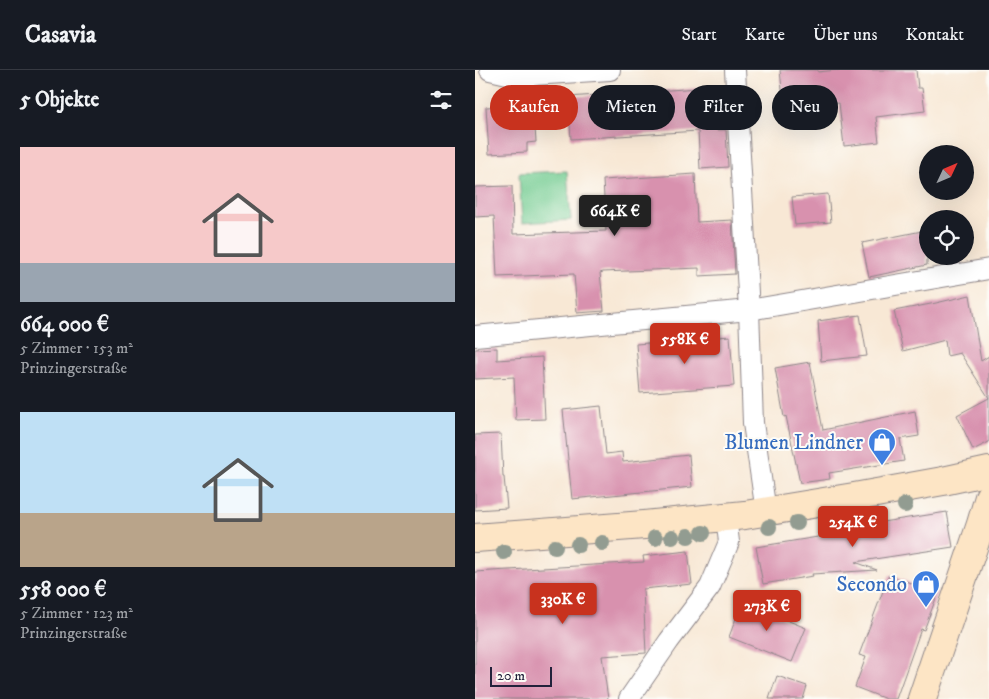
<!DOCTYPE html>
<html lang="de">
<meta charset="utf-8">
<style>
:root{--surface:#171b24;--page:#242831;--text:#f1f3f6;--muted:#9ea1a6;--line:#363941;--accent:#c8321e}
body{margin:0;font-family:"IM FELL DW Pica",serif;background:var(--page);color:var(--text);height:100vh;display:flex;flex-direction:column;font-size:19px;white-space:nowrap}
*{box-sizing:border-box;margin:0}
p{font-size:16px;color:var(--muted)}
.icon{flex:none;width:28px;height:28px;fill:none;stroke:currentColor;stroke-width:2;stroke-linecap:round;stroke-linejoin:round}
.map{position:relative;flex:1;overflow:hidden}
.sheet{display:flex;flex-direction:column;background:var(--surface);width:475px}
.sheet>*{flex:none}
.banner{position:absolute;left:15px;top:15px;width:424px;height:45px;display:flex;gap:10px}
.needle{width:32px;rotate:46deg}
.controls{position:absolute;left:444px;top:75px;display:grid;gap:10px}
.controls a{display:grid;place-items:center;width:55px;height:55px;border-radius:50%;background:var(--surface);box-shadow:0 5px 20px #0002;font-size:25px}
.scale{position:absolute;left:15px;bottom:12px;width:62px;box-sizing:border-box;padding-left:5px;border:2px solid #22223b;border-top:0;font-size:14px;line-height:18px;white-space:nowrap;color:#22223b;-webkit-text-stroke:4px #fdfcf7;paint-order:stroke}
.price{position:absolute;translate:-50% -42px;padding:0 11px;border-radius:5px;background:var(--accent);color:#fff;font-size:16px;line-height:32px;filter:drop-shadow(0 1px 2px #0008)}
.price::after{content:'';position:absolute;left:50%;top:30px;width:15px;height:11px;margin-left:-8px;background:inherit;clip-path:polygon(0 0,100% 0,50% 100%)}
.price.current{background:#222;color:#fff}
ul{padding:0;list-style:none}
li{display:grid;align-content:center;gap:10px;height:265px;padding:0 20px}
li span{display:grid;place-items:center;height:155px;border-radius:0px;color:#555}
li>.icon{margin-inline-start:auto}
span .icon{width:90px;height:90px;fill:#fffc;stroke-width:1}
li b{font-size:21px}
h2{display:flex;justify-content:space-between;align-items:center;height:60px;padding:0 20px;font-size:21px}
.tag{padding:0 18px;border-radius:22px;background:var(--surface);box-shadow:0 5px 20px #0002;font-size:18px;line-height:45px}
.tag.current{background:var(--accent);color:#fff}
header{display:flex;align-items:center;gap:30px;box-sizing:border-box;height:70px;padding:0 25px;background:var(--surface);border-bottom:1px solid var(--line)}
header strong{font-size:24px}
nav{display:flex;gap:28px;margin-inline-start:auto;font-size:18px}
main{display:flex;flex:1;min-height:0}
.map>svg:first-child{display:block}
.green{fill:#73cc92;stroke:#4a7766}
.building{fill:#d891ae}
.lines{fill:none;stroke-linecap:round;stroke-linejoin:round}
.street-casing{stroke:#8d8588;stroke-width:22}
.secondary-casing{stroke:#8d8588;stroke-width:30}
.street{stroke:#fff;stroke-width:20}
.secondary{stroke:#fde5c5;stroke-width:28}
.tree{fill:#929c91}
.labels{text-anchor:middle;stroke-width:4;stroke-linejoin:round;paint-order:stroke}
.shop-label{font-size:21px;fill:#366cbe;stroke:#fdfcf7;text-anchor:end}
</style>
<header>
<strong>Casavia</strong>
<nav><a>Start</a><a>Karte</a><a>Über uns</a><a>Kontakt</a></nav>
</header>
<main>
<section class="sheet">
<h2>5 Objekte<svg class="icon" aria-label="filters" viewBox="0 0 24 24"><path d="M4 7h16M4 17h16"/><circle cx="9" cy="7" r="2"/><circle cx="15" cy="17" r="2"/></svg></h2>
<ul>
<li><span style="background:linear-gradient(#f6c9c9 75%,#9aa5b1 0)"><svg class="icon" aria-label="home" viewBox="0 0 24 24"><path d="M3 11l9-7 9 7M6 9v11h12V9"/></svg></span><div><b>664 000 €</b><p>5 Zimmer · 153 m²</p><p>Prinzingerstraße</p></div></li>
<li><span style="background:linear-gradient(#bfe0f5 65%,#b9a48a 0)"><svg class="icon" aria-label="home" viewBox="0 0 24 24"><path d="M3 11l9-7 9 7M6 9v11h12V9"/></svg></span><div><b>558 000 €</b><p>5 Zimmer · 123 m²</p><p>Prinzingerstraße</p></div></li>
</ul>
</section>
<div class="map">
<svg width="514" height="629" viewBox="0 0 514 629">
<rect width="100%" height="100%" fill="#fdfcf7"/>
<filter id="ink" filterUnits="userSpaceOnUse"><feTurbulence type="fractalNoise" baseFrequency=".02" numOctaves="2"/><feDisplacementMap in="SourceGraphic" scale="10" xChannelSelector="R" yChannelSelector="G"/><feConvolveMatrix kernelMatrix="1 2 1 2 8 2 1 2 1" color-interpolation-filters="sRGB"/></filter>
<filter id="wash" filterUnits="userSpaceOnUse"><feTurbulence type="fractalNoise" baseFrequency=".0096" numOctaves="4" result="noise"/><feDisplacementMap in="SourceGraphic" scale="20" xChannelSelector="R" yChannelSelector="G"/><feGaussianBlur stdDeviation="1.12" result="paint"/><feColorMatrix in="noise" values="0 0 0 0 0 0 0 0 0 0 0 0 0 0 0 0 0 1.4 0 .05"/><feComposite in="paint" operator="in"/></filter>
<g filter="url(#wash)">
<rect width="100%" height="100%" fill="#f8e8d5"/>
<polygon class="green" points="92,101 96,150 47,153 44,103"/>
<g id="blocks">
<g class="building">
<polygon points="305,0 343,0 343,2 361,0 441,0 443,18 447,18 450,41 401,47 404,72 369,76 364,33 309,39"/>
<polygon points="238,17 241,60 251,60 253,97 225,99 223,61 96,69 93,27"/>
<polygon points="50,35 51,45 59,44 61,72 52,73 52,82 14,84 11,37"/>
<polygon points="220,104 222,152 257,150 260,204 224,206 224,198 128,202 125,203 129,241 102,243 99,204 22,207 19,146 0,147 0,117 37,116 38,164 131,161 128,110"/>
<polygon points="353,124 356,152 320,155 317,127"/>
<polygon points="452,160 452,195 394,207 387,173"/>
<polygon points="495,225 506,291 514,286 514,328 485,283 472,286 470,270 428,281 419,241 461,233"/>
<polygon points="385,245 392,286 346,291 343,251"/>
<polygon points="255,266 259,316 165,323 161,274"/>
<polygon points="22,278 22,290 67,287 70,349 41,350 39,307 0,309 0,279"/>
<polygon points="335,292 348,360 440,341 444,366 425,369 429,391 354,403 355,409 325,413 311,346 309,347 300,298"/>
<polygon points="514,328 514,372 498,380 482,345"/>
<polygon points="126,336 131,384 147,382 148,392 214,385 217,417 97,429 88,340"/>
<polygon points="26,364 28,407 29,407 32,438 0,440 0,365"/>
<polygon points="472,442 478,477 380,492 402,500 337,504 338,506 288,514 281,477 349,466 348,463 402,460 401,453"/>
<polygon points="213,481 217,514 168,519 171,583 127,586 133,629 0,629 0,502 169,492 168,486"/>
<polygon points="414,505 463,523 449,560 446,559 421,629 411,629 380,617 391,587 384,585"/>
<polygon points="267,532 331,558 317,592 254,567"/>
<polygon points="302,606 332,616 328,629 294,629"/>
</g>
</g>
</g>
<g filter="url(#ink)">
<use href="#blocks" fill-opacity="0" stroke="#8d8588" stroke-width="1"/>
<g class="lines">
<g class="street-casing">
<g id="street">
<polyline points="15,0 41,6 135,0"/>
<polyline points="260,0 274,240 278,353 291,442"/>
<polyline points="0,266 274,240 514,199"/>
<polyline points="154,629 194,571 235,517 254,472 251,447"/>
</g>
</g>
<g class="secondary-casing">
<g id="secondary">
<polyline points="0,468 169,455 270,445 379,427 468,411 514,401"/>
<polyline points="447,629 506,454 514,427"/>
</g>
</g>
<use href="#street" class="street"/>
<use href="#secondary" class="secondary"/>
</g>
<g class="tree">
<circle cx="430" cy="435" r="8"/>
<circle cx="357" cy="448" r="8"/>
<circle cx="322" cy="453" r="8"/>
<circle cx="294" cy="457" r="8"/>
<circle cx="228" cy="463" r="8"/>
<circle cx="213" cy="466" r="8"/>
<circle cx="197" cy="467" r="8"/>
<circle cx="180" cy="468" r="8"/>
<circle cx="127" cy="473" r="8"/>
<circle cx="103" cy="475" r="8"/>
<circle cx="80" cy="477" r="8"/>
<circle cx="29" cy="482" r="8"/>
</g>
</g>
<defs>
<g id="shop-pin" transform="scale(1.4375)"><path d="M0 17L-7.5 6A9.5 9.5 0 1 1 7.5 6Z" fill="#3f7fe0" stroke="#fdfcf7"/><path d="M-5-2.5h2.3a2.7 3.5 0 0 1 5.4 0H5L5.5 6h-11ZM-1.5-2.5h3a1.5 2.3 0 0 0-3 0Z" fill="#fff"/></g>
</defs>
<g fill-rule="evenodd">
<use href="#shop-pin" x="407" y="372"/>
<use href="#shop-pin" x="451" y="514"/>
</g>
<g class="labels">
<g class="shop-label">
<text x="388" y="379">Blumen Lindner</text>
<text x="432" y="521">Secondo</text>
</g>
</g>
</svg>
<div class="controls">
<a><svg class="needle" viewBox="-14 -14 28 28"><path d="M0-13l5 13h-10z" fill="#e53935"/><path d="M0 13l5-13h-10z" fill="#9ea1a6"/></svg></a>
<a><svg class="icon" aria-label="locate" viewBox="0 0 24 24"><circle cx="12" cy="12" r="6"/><path d="M12 2v4M12 18v4M2 12h4M18 12h4"/></svg></a>
</div>
<div class="scale">20 m</div>
<b class="price current" style="left:140px;top:167px">664K €</b>
<b class="price" style="left:210px;top:295px">558K €</b>
<b class="price" style="left:378px;top:478px">254K €</b>
<b class="price" style="left:88px;top:555px">330K €</b>
<b class="price" style="left:292px;top:562px">273K €</b>
<div class="banner">
<a class="tag current">Kaufen</a>
<a class="tag">Mieten</a>
<a class="tag">Filter</a>
<a class="tag">Neu</a>
</div>
</div>
</main>
